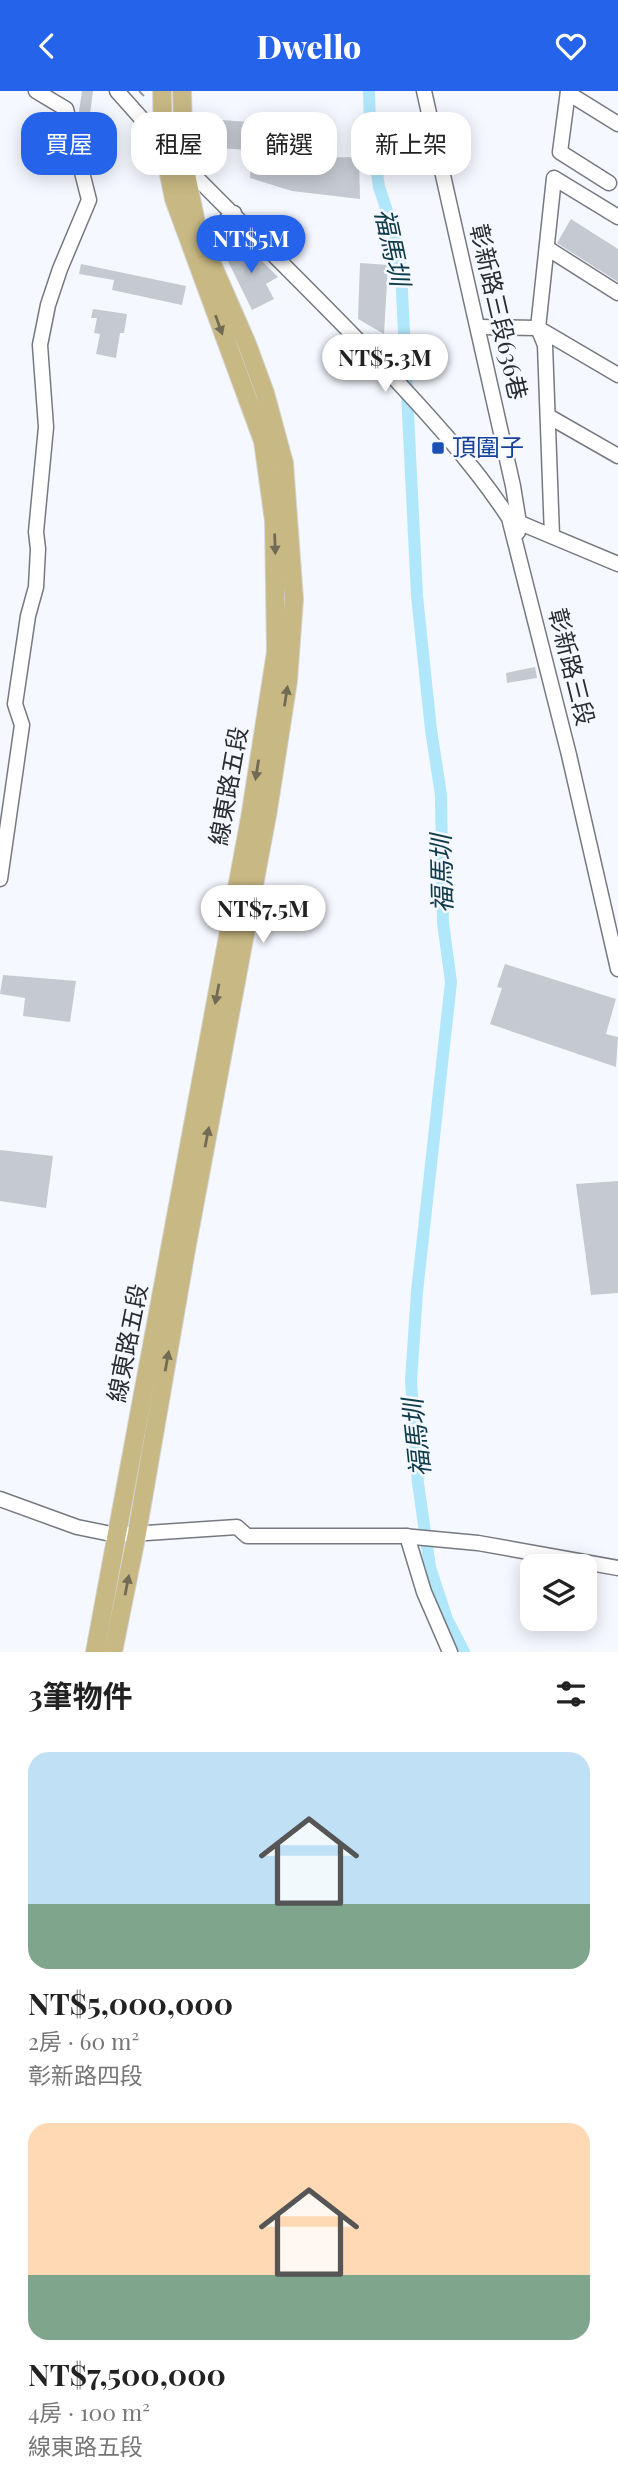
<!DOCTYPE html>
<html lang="zh-TW">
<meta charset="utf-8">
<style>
:root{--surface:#fff;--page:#f2f2f2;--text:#222;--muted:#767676;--accent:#2563eb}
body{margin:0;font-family:"Playfair Display","Noto Sans TC",serif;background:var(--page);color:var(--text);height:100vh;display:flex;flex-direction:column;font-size:26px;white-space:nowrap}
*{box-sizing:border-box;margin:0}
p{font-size:23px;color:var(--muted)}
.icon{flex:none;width:38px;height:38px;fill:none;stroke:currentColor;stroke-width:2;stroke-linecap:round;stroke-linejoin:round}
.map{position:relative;height:1561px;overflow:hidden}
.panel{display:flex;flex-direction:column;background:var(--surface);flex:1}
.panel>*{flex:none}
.banner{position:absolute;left:21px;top:21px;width:578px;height:63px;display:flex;gap:14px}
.fabs{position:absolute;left:520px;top:1463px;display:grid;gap:14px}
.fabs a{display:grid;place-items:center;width:77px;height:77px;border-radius:14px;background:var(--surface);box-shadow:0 4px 18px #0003;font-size:35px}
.price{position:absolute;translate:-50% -60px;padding:0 16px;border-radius:24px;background:#fff;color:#222;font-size:23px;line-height:46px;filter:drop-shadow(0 2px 4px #0008)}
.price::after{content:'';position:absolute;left:50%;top:42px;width:21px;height:16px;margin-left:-10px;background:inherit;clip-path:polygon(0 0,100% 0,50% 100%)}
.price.active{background:var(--accent);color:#fff}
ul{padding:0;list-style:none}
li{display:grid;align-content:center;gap:14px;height:371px;padding:0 28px}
li span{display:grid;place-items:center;height:217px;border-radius:21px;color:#555}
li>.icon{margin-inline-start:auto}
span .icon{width:126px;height:126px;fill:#fffc;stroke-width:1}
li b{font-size:30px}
h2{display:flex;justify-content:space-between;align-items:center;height:84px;padding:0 28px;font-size:30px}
.pill{padding:0 24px;border-radius:21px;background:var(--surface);box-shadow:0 4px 18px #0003;font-size:24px;line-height:63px}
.pill.active{background:var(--accent);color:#fff}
header{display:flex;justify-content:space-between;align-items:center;height:91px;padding:0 28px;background:var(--accent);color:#fff;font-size:32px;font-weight:800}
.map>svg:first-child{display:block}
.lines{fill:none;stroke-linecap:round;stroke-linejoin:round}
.canal{stroke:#b1e7fb;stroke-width:12}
.building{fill:#c5c9d1}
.minor-casing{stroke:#767981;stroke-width:17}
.major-casing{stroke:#d4d5d5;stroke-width:20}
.path{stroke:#979a9f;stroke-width:2;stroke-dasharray:7 3.5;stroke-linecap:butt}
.minor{stroke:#fff;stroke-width:14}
.major{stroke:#c8b883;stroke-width:18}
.oneway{fill:#716b55}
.transit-dot{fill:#1a4fb4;stroke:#f5f8ff;stroke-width:2.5}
.labels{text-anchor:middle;stroke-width:5;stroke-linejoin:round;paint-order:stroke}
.street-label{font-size:24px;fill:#2a2c2f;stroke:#f5f8ff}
.transit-label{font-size:24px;fill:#164399;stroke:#f5f8ff;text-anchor:start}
.water-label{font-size:26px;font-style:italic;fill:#0f3c4a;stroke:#f5f8ff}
</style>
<header><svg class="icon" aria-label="back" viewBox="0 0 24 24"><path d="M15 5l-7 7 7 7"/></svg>Dwello<svg class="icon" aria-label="heart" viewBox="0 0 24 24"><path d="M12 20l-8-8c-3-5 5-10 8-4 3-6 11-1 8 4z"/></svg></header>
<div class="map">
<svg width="618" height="1561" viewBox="0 0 618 1561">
<rect width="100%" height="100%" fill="#f5f8ff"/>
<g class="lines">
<polyline class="canal" points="369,0 370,35 379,96 395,144 401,180 417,505 431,639 441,704 443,832 451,891 417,1201 411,1290 418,1392 430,1476 447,1528 464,1561"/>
</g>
<g class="building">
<polygon points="82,0 93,0 88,39 81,38 78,27"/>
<polygon points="222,29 250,31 248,59 220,57"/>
<polygon points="252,59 295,67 359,66 360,108 292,100 250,87"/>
<polygon points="571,128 618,158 618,191 557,152"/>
<polygon points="245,153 278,186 266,193 274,208 252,219 224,162"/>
<polygon points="360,172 388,174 384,243 358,228"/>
<polygon points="81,173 186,195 182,214 112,199 114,189 79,183"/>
<polygon points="93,218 127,223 124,242 120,242 116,267 96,263 100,243 94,242 97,227 91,227"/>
<polygon points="535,576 537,587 507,592 506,582"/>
<polygon points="505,873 616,908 606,943 618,946 616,976 490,933 502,897 497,896"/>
<polygon points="3,884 76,890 70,931 23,925 25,907 0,903"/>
<polygon points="0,1059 53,1065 46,1117 0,1110"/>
<polygon points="618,1090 618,1202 591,1204 576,1093"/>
</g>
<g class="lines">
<g class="minor-casing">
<g id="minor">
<polyline points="117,0 166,55"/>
<polyline points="424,0 513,395 519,432 518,441"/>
<polyline points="568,0 560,61 609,92"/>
<polyline points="568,2 618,33"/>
<path d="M182,72c66,67 133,132 198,200 46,49 93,100 129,155l60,237 49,214"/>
<polyline points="547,157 618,202"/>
<polyline points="206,159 214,140 234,122"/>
<polyline points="478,236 538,237 618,284"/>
<polyline points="548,325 618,365"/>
<polyline points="513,429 618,473"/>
<polyline points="552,445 545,254 538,237 554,87 618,126"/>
<polyline points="0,788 22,634 15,613 28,525 36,496 38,458 36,441 46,336 40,254 48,214 60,178 89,109 66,18 36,0"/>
<polyline points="0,1408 77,1436 116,1444 237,1436 247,1445 403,1445 478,1452 618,1477"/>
<polyline points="407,1445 424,1501 450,1561"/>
</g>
</g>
<g class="major-casing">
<g id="major">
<polyline points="95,1561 250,727 276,561 274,430 263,350 174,108 163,53 162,0"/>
<polyline points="113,1561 137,1442 186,1159 268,719 288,590 294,508 284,372 265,302 247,253 198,141 184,74 182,0"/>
</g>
</g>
<polyline class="path" points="139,0 146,7"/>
<use href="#minor" class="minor"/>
<use href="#major" class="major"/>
</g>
<defs><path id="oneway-solid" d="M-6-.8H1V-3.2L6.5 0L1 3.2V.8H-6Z" transform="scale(1.75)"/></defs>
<g class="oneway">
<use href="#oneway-solid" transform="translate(219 234) rotate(70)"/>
<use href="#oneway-solid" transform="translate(275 453) rotate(88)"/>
<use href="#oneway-solid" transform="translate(286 605) rotate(-81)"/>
<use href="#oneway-solid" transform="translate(257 679) rotate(99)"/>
<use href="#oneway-solid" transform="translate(217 903) rotate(101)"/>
<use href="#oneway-solid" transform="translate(207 1046) rotate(-79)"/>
<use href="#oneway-solid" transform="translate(167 1270) rotate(-80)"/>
<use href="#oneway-solid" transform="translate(127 1494) rotate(-79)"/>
</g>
<rect class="transit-dot" x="431" y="350" width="14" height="14" rx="3.5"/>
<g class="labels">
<g class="street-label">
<text transform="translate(498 221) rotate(77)" y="8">彰新路三段636巷</text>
<text transform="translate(571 576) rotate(76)" y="8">彰新路三段</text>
<text transform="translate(229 695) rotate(-80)" y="8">線東路五段</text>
<text transform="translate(128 1252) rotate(-79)" y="8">線東路五段</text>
</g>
<g class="transit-label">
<text x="452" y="365">頂圍子</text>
</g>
<g class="water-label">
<text transform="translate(392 156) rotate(78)" y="9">福馬圳</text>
<text transform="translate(442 783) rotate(-91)" y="9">福馬圳</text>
<text transform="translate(417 1347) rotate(-96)" y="9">福馬圳</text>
</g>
</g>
</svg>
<div class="fabs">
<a><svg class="icon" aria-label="layers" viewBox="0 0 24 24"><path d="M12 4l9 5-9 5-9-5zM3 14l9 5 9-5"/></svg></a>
</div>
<b class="price active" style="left:251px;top:184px">NT$5M</b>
<b class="price" style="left:385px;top:303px">NT$5.3M</b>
<b class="price" style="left:263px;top:854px">NT$7.5M</b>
<div class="banner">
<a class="pill active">買屋</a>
<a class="pill">租屋</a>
<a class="pill">篩選</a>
<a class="pill">新上架</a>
</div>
</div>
<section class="panel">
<h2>3筆物件<svg class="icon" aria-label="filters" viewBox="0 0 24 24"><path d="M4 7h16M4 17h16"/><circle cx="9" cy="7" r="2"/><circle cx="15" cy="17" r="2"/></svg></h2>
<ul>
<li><span style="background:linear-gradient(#bfe0f5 70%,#7fa58c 0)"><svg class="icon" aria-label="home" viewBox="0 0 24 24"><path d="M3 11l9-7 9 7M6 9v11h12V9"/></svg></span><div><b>NT$5,000,000</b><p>2房 · 60 m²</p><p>彰新路四段</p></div></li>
<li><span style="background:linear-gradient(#ffd9b3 70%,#7fa58c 0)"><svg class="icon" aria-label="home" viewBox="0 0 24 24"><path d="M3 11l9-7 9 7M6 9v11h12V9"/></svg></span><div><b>NT$7,500,000</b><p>4房 · 100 m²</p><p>線東路五段</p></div></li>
</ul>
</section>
